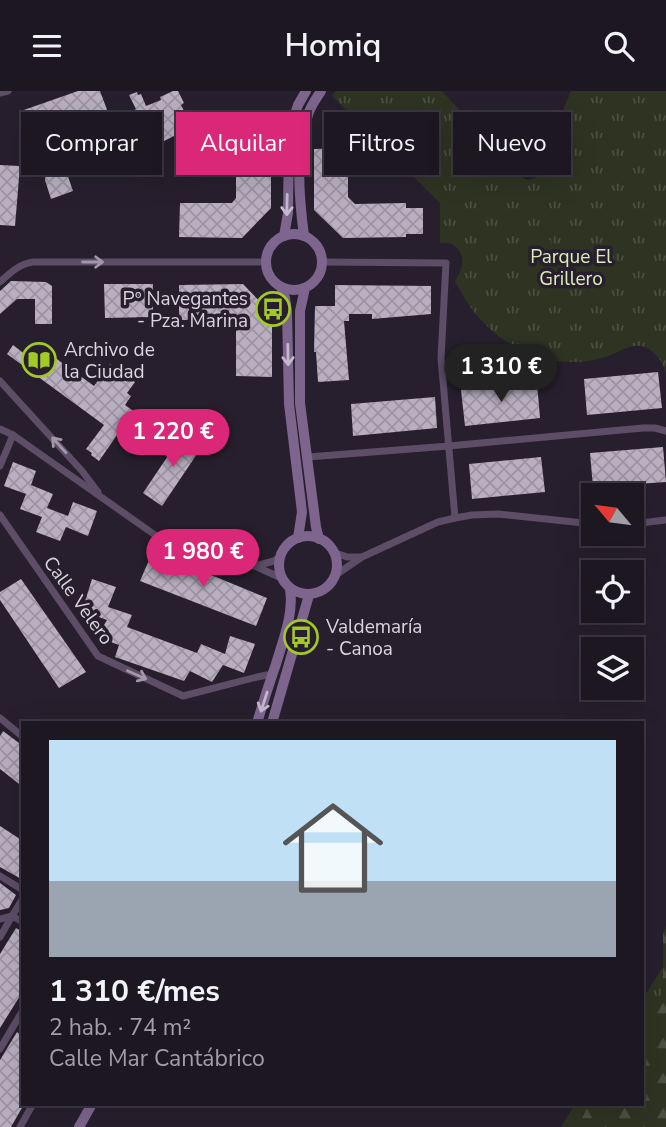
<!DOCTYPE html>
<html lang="es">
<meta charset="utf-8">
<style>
:root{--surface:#1d1722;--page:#25202a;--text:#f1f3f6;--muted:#a09fa5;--line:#3b3640;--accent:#db2777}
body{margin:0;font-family:"Nunito Sans",sans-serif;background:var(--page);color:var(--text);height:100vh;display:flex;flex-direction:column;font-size:26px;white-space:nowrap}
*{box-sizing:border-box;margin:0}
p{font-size:23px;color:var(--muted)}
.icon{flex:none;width:38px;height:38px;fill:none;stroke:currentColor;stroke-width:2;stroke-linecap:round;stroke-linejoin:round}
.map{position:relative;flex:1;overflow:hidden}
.sheet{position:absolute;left:21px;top:630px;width:623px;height:385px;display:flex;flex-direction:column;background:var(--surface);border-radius:0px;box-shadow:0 7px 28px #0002,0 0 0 2px var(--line)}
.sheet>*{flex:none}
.banner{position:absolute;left:21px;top:21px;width:625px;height:63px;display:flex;gap:14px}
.needle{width:46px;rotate:299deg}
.tools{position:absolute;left:581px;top:392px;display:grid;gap:14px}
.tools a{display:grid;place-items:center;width:63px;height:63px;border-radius:0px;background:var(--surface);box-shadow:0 7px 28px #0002,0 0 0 2px var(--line);font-size:35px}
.price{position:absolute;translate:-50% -60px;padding:0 16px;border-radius:24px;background:var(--accent);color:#fff;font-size:23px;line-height:46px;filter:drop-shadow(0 2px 4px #0008)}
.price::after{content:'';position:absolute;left:50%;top:42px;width:21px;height:16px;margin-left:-10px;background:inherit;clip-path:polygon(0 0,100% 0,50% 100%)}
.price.current{background:#222;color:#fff}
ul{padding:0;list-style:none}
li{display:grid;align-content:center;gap:14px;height:371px;padding:0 28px}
li span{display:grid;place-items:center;height:217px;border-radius:0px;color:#555}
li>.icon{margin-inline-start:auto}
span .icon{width:126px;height:126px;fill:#fffc;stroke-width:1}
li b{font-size:30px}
.pill{padding:0 24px;border-radius:0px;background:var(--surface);box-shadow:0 7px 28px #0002,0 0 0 2px var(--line);font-size:24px;line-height:63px}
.pill.current{background:var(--accent);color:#fff}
header{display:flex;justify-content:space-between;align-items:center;height:91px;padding:0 28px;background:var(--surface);font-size:32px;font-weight:600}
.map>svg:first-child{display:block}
.grass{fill:url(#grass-tufts)}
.forest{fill:url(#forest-firs)}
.pitch{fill:#2e3322}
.building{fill:url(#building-cross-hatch)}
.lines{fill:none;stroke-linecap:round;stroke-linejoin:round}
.street{stroke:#5d4d67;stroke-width:7}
.secondary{stroke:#7e658e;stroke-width:10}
.oneway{stroke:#c4b9cb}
.oneway2{stroke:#a298a9}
.labels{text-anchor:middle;stroke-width:7;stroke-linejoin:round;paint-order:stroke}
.park-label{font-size:19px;fill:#dbecb8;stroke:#271f2d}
.poi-label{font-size:19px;fill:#dbd5df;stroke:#271f2d;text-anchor:start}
.street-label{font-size:19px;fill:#dbd5df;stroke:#271f2d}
</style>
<header><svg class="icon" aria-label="menu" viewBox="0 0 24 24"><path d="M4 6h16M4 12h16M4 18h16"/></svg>Homiq<svg class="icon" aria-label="search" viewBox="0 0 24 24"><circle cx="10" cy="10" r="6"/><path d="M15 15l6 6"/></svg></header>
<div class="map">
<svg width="666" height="1036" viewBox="0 0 666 1036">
<defs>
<pattern id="grass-tufts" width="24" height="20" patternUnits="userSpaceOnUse" patternTransform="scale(1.75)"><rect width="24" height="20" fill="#2e3322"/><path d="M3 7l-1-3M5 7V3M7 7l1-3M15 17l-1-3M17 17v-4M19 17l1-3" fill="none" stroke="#4c5042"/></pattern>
<pattern id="forest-firs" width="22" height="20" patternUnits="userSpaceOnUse" patternTransform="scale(1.75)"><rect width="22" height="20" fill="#2e3322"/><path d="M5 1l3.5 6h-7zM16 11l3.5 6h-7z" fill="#4c5042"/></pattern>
<pattern id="building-cross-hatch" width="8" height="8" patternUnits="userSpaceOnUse" patternTransform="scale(1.75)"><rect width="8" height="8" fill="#b9afc1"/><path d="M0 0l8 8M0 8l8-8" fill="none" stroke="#9b93a2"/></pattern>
</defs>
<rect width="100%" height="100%" fill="#271f2d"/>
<g class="grass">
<path d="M336,0h106l77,85 8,4 8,-2 12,-13 15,-52 9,-22h95v282c-3,-11 -12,-24 -24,-27 -12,-2 -26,7 -36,11 -21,6 -43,7 -64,1 -30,-9 -55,-27 -73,-53 -5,-7 -8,-15 -14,-23 2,-5 6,-11 7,-17 2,-14 -8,-24 -22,-22v-40l-106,-105 -2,-3z"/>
<polygon points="666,871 666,1036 561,1036 575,1013 642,1013 642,909"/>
</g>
<polygon class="forest" points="666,836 666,1036 578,1036 589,1013 642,1013 642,948 653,938 663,894 663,842"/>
<polygon class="pitch" points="538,137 552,151 527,175 513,161"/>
<g class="building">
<polygon points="78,0 100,0 112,32 136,18 129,4 137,1 138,4 141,3 146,15 161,9 160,6 173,0 178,0 184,12 181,14 192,36 154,55 148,41 110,61 108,57 64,74 73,100 51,108 45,89 46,74 42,72 36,63 21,20"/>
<polygon points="508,25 540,25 540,41 543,41 543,51 503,50 503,40 507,40"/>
<polygon points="236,55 271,55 271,117 242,147 179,146 180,112 232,112 236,107"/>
<polygon points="348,57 348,106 355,113 406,112 406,117 423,117 423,143 406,143 406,146 343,147 314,119 314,58"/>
<polygon points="0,74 20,75 15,135 0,134"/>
<polygon points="11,190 46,191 52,195 52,233 35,233 35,208 17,208 0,223 0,200"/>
<polygon points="104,193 153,193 153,226 105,227"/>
<polygon points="243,193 272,223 272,286 236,285 236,229 179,229 179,194"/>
<polygon points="335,194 431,195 431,223 372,228 372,223 349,223 349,230 344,230 349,289 318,291 316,261 314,261 315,215 335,215"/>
<polygon points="35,252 94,295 110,273 135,291 127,302 131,305 125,314 150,332 140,346 124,334 99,370 91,364 92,362 86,358 104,334 7,263 13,254 26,264"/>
<polygon points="658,281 662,317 587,324 584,288"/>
<polygon points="537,292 540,327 465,335 461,299"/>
<polygon points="435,306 437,337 353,345 351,313"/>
<polygon points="184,341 203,354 162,415 143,402"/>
<polygon points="663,356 666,391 593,396 590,362"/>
<polygon points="541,366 545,401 472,408 469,373"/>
<polygon points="13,371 36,380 31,394 53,403 47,417 68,425 73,411 97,420 88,445 66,436 60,450 36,441 42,426 20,418 26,403 4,395"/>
<polygon points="153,460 267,507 256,535 140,490"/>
<polygon points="21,488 86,581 59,597 0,509 0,501"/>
<polygon points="92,488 116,496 108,516 132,524 127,536 197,562 201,553 225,563 230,545 255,553 244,582 223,574 212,591 190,580 184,590 115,566 119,554 97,546 107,529 82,520"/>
<polygon points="3,640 23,655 23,696 0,678 0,645"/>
<polygon points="0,735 23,750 23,789 0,776"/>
<polygon points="0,792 16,804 9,817 0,819"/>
<polygon points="16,837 23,841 23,900 0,937 0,863"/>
<polygon points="17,941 23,945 23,1015 11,1036 0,1036 0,969"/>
</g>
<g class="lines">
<g class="street">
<polyline points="0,2 8,0"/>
<polyline points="322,171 446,172 441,267 455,427"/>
<path d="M0,191c10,-9 19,-18 33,-20h233"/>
<polyline points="0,290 82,380 98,401"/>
<polyline points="0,338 13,344 155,444 196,462 255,475 281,487"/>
<polyline points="308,366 449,355 643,337 655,337 666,340"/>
<polyline points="0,375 13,344"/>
<polyline points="0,424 98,565 183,605 257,586 267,584 272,586"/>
<polyline points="632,433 666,429"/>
<polyline points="333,461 347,466 361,466"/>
<polyline points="255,475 274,470 280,466"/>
<polyline points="334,485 362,466 438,431 455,427 472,424 498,423 593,433"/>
<polyline points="0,627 23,646"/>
<polyline points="0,785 23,799"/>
<polyline points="0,828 12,825 23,807"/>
<polyline points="0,846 12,825 23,831"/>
<polyline points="0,958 23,919"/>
<polyline points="20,1036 33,1013"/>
</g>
<g class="secondary">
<circle cx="294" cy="171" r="28"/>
<polyline points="284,145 288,122 289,41 298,14 306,0"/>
<path d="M304,145c-5,-39 -9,-83 4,-121 2,-8 8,-16 13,-24"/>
<polyline points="281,196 285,207 287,220 289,313 302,421 298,447"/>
<polyline points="305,197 300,220 300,312 316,436 319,448"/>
<circle cx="308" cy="474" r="29"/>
<path d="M257,632c6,-20 12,-39 19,-59 7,-24 18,-50 14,-75"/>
<polyline points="272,632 309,504"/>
<polyline points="79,1036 92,1013"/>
</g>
</g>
<defs><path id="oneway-shaft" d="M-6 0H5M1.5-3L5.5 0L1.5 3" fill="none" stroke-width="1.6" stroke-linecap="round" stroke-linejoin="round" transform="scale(1.75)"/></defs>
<g class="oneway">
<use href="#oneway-shaft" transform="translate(287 114) rotate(91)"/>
<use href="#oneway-shaft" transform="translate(288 264) rotate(89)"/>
<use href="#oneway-shaft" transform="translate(264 611) rotate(108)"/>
</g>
<g class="oneway2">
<use href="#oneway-shaft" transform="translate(93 171)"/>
<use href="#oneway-shaft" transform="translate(59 354) rotate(-132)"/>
<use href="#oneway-shaft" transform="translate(137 584) rotate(24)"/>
</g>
<defs>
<g id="bus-ring" transform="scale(1.75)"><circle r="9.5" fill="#271f2d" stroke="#a3c926" stroke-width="1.5"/><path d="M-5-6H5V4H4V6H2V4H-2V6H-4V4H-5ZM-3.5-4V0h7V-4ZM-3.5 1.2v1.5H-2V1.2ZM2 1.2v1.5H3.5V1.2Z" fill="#a3c926"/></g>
<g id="library-ring" transform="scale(1.75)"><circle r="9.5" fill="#271f2d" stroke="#a3c926" stroke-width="1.5"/><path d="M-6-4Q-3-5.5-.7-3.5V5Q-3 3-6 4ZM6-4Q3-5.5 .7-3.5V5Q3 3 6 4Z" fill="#a3c926"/></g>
</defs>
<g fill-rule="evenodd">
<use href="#bus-ring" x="273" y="218"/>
<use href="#library-ring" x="39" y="269"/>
<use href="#bus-ring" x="301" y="546"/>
</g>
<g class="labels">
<g class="park-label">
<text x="571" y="172">Parque El<tspan x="571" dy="22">Grillero</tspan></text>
</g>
<g class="poi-label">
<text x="248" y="214" text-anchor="end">Pº Navegantes<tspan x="248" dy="22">- Pza. Marina</tspan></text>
<text x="64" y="265">Archivo de<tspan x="64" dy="22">la Ciudad</tspan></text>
<text x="326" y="542">Valdemaría<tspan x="326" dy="22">- Canoa</tspan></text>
</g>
<g class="street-label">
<text transform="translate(79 509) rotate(54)" y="7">Calle Velero</text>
</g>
</g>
</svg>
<div class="tools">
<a><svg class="needle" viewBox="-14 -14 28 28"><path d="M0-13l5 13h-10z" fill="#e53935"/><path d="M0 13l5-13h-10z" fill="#a09fa5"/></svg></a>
<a><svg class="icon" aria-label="locate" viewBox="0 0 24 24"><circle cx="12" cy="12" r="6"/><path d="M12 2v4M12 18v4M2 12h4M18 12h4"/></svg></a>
<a><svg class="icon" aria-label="layers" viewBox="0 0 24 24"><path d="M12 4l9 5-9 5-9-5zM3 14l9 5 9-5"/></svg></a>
</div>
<b class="price current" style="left:501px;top:313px">1 310 €</b>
<b class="price" style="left:173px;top:378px">1 220 €</b>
<b class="price" style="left:203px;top:498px">1 980 €</b>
<div class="banner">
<a class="pill">Comprar</a>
<a class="pill current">Alquilar</a>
<a class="pill">Filtros</a>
<a class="pill">Nuevo</a>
</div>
<section class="sheet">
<ul>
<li><span style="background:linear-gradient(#bfe0f5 65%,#9aa5b1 0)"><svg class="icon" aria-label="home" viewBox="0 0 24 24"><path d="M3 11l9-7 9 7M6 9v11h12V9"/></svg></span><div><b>1 310 €/mes</b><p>2 hab. · 74 m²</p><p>Calle Mar Cantábrico</p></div></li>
</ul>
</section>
</div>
